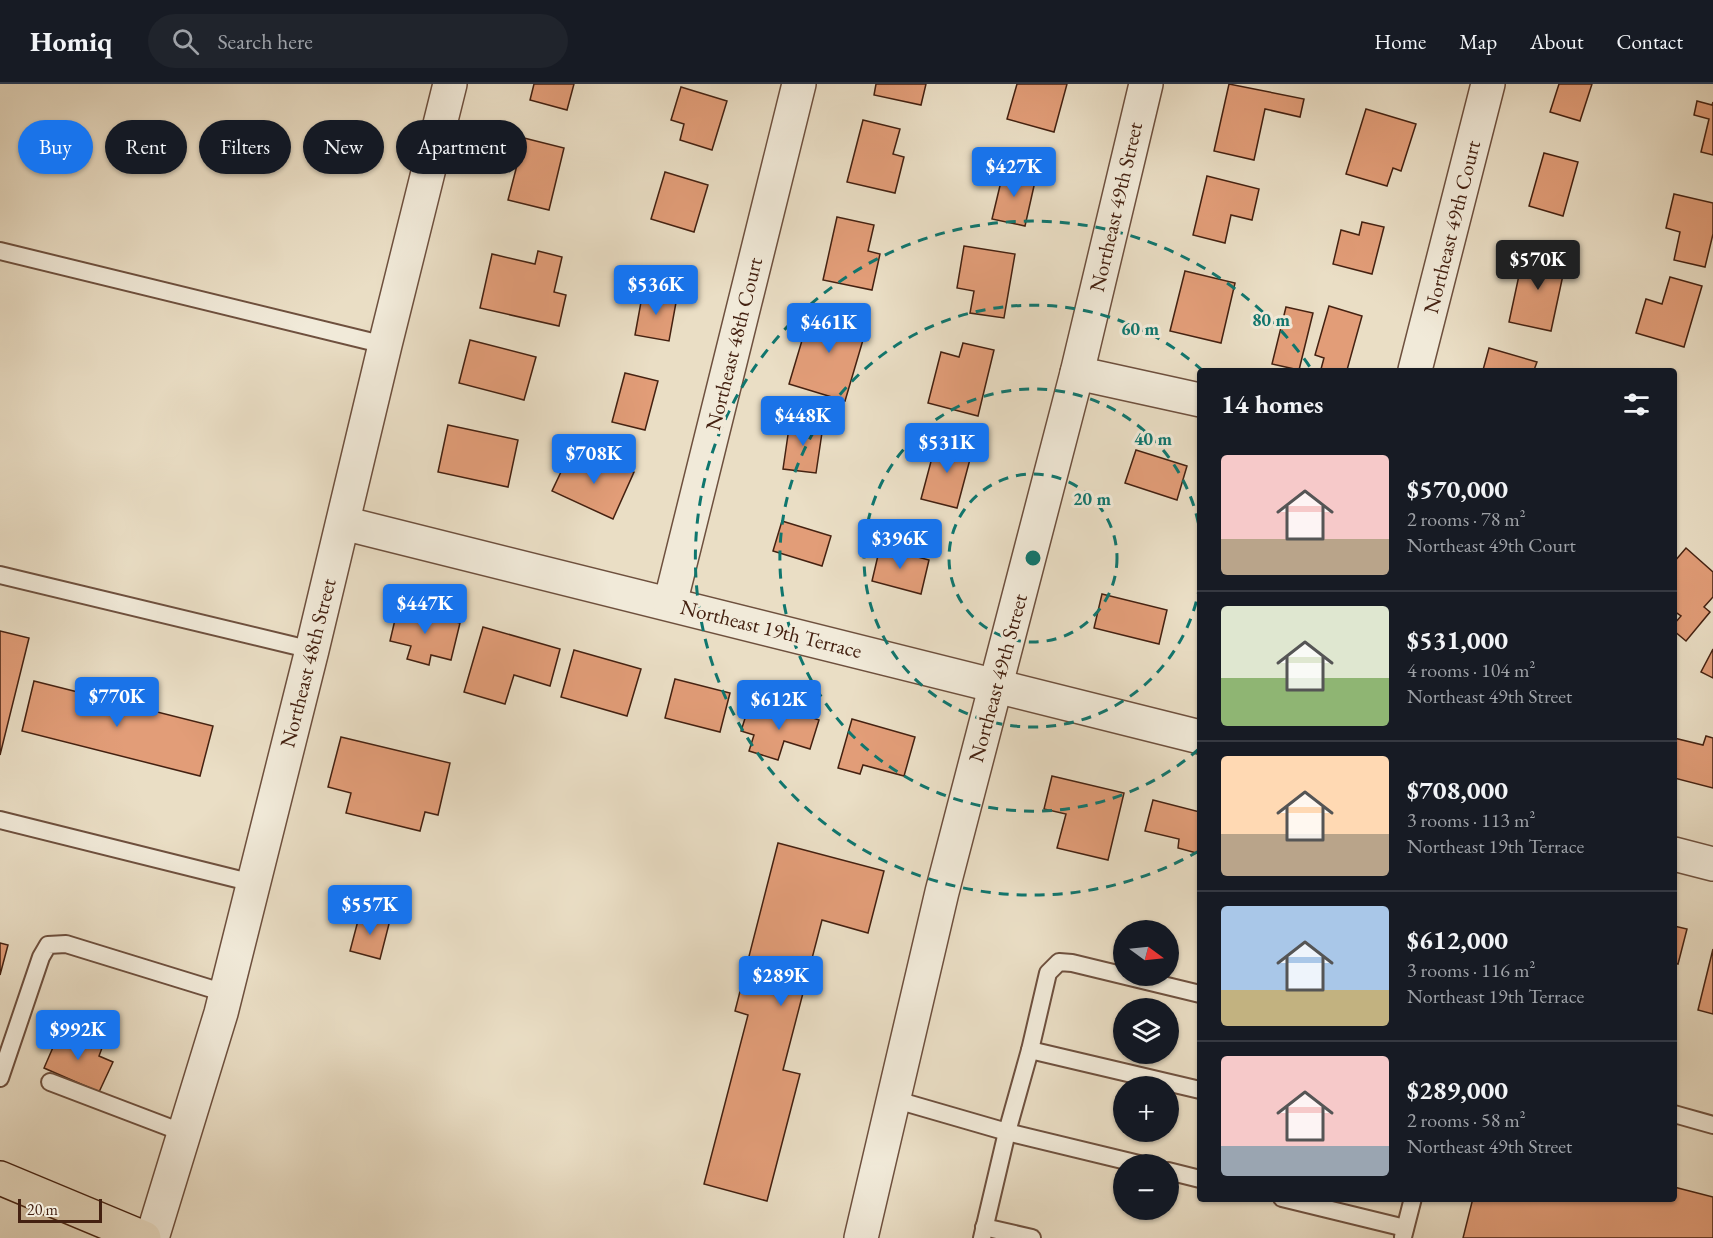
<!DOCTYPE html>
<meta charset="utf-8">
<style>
:root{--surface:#171b24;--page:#20242c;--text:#f1f3f6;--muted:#9ea1a6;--line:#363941;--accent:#1a73e8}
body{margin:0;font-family:"EB Garamond",serif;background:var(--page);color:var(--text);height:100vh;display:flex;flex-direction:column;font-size:22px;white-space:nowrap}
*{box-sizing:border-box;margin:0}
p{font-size:20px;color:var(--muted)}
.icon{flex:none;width:33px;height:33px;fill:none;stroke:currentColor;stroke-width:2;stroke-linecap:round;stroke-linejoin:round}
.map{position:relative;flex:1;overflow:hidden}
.details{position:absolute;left:1197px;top:284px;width:480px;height:834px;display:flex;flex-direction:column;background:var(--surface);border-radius:6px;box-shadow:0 2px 4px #0004}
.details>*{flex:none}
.hud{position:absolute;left:18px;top:36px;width:570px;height:54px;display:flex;gap:12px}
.needle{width:39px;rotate:105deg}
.buttons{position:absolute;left:1113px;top:836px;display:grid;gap:12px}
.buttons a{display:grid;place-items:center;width:66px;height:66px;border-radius:50%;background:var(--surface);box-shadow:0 2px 4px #0004;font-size:30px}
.scale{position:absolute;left:18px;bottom:15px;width:84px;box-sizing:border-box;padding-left:6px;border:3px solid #442111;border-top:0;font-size:16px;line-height:21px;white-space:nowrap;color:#442111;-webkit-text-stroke:4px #f1ead9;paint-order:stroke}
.price{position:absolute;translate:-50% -51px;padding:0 14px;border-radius:6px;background:var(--accent);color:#fff;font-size:20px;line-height:39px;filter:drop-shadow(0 2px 3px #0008)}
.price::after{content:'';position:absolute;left:50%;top:36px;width:18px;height:14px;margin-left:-9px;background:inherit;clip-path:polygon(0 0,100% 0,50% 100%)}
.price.selected{background:#222;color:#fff}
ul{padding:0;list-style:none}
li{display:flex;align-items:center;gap:18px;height:150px;padding:0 24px}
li+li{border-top:2px solid var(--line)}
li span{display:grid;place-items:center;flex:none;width:168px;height:120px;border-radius:6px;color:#555}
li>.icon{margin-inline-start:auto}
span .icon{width:72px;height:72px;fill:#fffc;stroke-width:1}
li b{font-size:26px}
h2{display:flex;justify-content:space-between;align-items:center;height:72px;padding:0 24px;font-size:26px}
.chip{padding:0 21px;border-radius:27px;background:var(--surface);box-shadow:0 2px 4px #0004;font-size:21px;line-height:54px}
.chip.selected{background:var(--accent);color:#fff}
header{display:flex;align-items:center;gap:36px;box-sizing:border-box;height:84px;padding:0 30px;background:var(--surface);border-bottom:2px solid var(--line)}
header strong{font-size:28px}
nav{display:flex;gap:33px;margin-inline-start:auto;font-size:21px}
.search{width:420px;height:54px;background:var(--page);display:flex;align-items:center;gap:15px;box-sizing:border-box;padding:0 21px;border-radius:33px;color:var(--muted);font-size:22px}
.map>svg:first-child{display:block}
.building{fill:#e29d78;stroke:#442111;stroke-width:1.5}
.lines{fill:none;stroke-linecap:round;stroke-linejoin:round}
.service-casing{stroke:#6e503e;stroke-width:20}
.minor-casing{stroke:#6e503e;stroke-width:36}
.tertiary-casing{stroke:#6e503e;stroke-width:36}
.primary-casing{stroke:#442111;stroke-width:36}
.service{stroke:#f1ead9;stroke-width:16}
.minor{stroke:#f1ead9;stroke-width:33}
.tertiary{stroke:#f1ead9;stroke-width:33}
.primary{stroke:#eadec5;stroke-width:33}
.ring{fill:none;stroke:#0f766e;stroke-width:3;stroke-dasharray:10 8}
.labels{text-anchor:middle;stroke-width:6;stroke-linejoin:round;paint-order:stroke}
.street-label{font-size:21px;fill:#442111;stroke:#f1ead9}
.centre{fill:#0f766e;stroke:#f1ead9;stroke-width:3}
.ring-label{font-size:18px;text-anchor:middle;font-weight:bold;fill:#0f766e;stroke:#f1ead9;stroke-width:6;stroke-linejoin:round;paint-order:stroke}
</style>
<header>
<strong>Homiq</strong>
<div class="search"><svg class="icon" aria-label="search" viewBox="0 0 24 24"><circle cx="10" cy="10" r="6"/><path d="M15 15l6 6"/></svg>Search here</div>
<nav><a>Home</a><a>Map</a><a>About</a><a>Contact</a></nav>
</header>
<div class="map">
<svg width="1713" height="1154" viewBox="0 0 1713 1154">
<rect width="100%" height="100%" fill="#eadec5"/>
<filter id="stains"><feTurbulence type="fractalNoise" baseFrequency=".00333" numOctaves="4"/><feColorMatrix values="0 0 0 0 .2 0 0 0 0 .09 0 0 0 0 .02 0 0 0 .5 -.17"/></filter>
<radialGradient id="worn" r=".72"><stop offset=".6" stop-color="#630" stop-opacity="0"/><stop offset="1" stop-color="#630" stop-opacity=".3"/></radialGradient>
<g class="building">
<polygon points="534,0 574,0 567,26 530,16"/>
<polygon points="876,0 926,0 921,21 874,11"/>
<polygon points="1017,0 1067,0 1054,48 1007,35"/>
<polygon points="1229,0 1304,15 1300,33 1265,25 1254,76 1214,67"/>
<polygon points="1559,0 1592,0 1580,37 1550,28"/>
<polygon points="681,3 727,17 712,66 680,56 684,40 671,36"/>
<polygon points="1697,17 1712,21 1713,18 1713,71 1701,68 1709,35 1694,31"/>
<polygon points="1366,25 1416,40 1401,87 1393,84 1387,102 1346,90"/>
<polygon points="863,36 900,45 893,70 904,73 895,109 847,98"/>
<polygon points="524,54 564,64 549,126 508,116"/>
<polygon points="1544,69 1578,78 1563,132 1529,122"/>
<polygon points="1004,85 1036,93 1025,142 992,135"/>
<polygon points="665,88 708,101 694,148 651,135"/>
<polygon points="1207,92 1259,105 1252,136 1231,131 1225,159 1193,151"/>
<polygon points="1674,110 1713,119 1713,150 1705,183 1674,176 1680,148 1666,144"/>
<polygon points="837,133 874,141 868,167 880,170 872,206 823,196"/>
<polygon points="1362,138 1384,143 1372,190 1333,180 1341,146 1359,151"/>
<polygon points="964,162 1015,170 1004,234 970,229 974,207 957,204"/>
<polygon points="538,167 562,173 554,208 566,211 559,242 480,224 492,170 535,180"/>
<polygon points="1524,168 1566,177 1551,247 1509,238"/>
<polygon points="1185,187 1235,199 1221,259 1170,247"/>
<polygon points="1670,193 1702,202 1684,263 1636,249 1646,215 1662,220"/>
<polygon points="643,207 677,213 669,257 635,251"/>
<polygon points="1329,222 1362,232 1347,286 1321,285 1324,274 1315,271"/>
<polygon points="812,223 868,239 845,317 789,300"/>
<polygon points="1286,223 1313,229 1299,286 1272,280"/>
<polygon points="470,256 536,273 524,316 459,299"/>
<polygon points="963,259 994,266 978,332 928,319 941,268 959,273"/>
<polygon points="1489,264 1537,278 1534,286 1483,286"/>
<polygon points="625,289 658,297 645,346 612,338"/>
<polygon points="790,337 823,342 816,389 783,385"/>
<polygon points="448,341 518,356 508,403 438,388"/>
<polygon points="937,355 973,364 957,424 921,415"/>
<polygon points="1136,366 1187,382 1177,416 1125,399"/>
<polygon points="570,369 606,386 610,377 634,388 613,435 552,407"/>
<polygon points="782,437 831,452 822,482 773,467"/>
<polygon points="880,463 929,476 921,510 872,497"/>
<polygon points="1686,464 1713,488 1713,513 1704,523 1710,528 1686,557 1674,547 1674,540 1681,532 1674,527 1674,478"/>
<polygon points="1102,510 1167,526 1159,560 1094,544"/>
<polygon points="398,523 460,539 451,576 431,571 429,581 407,575 411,562 390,557"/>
<polygon points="483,543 560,565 550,602 514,591 505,620 464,608"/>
<polygon points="0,547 29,554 0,671"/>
<polygon points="1713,565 1713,594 1701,588"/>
<polygon points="574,566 641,585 627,632 561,613"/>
<polygon points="675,595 730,609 720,648 665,634"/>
<polygon points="34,597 213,642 200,692 22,647"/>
<polygon points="770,620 819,636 810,665 784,657 778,676 749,667 754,651 741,647 747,628 766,634"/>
<polygon points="852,635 915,653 904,692 863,681 860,690 838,684"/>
<polygon points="1706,652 1713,654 1713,704 1674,694 1674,654 1703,661"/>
<polygon points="341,653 450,679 438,731 425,728 420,747 346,729 351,709 328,703"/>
<polygon points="1052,692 1124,709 1108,776 1057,764 1066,730 1044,725"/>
<polygon points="1153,716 1200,728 1200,770 1178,764 1179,755 1145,747"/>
<polygon points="778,759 884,787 868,849 822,836 783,986 800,990 767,1117 704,1100 748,931 735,927"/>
<polygon points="360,829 390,836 380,875 350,867"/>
<polygon points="1674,842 1687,845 1678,880 1674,879"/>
<polygon points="0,859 8,861 0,891"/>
<polygon points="1713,865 1713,930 1698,926"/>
<polygon points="61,945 102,964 99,972 113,978 99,1008 44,984"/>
<polygon points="1674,1103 1713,1113 1713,1154 1463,1154 1473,1114 1674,1114"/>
</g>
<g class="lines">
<g class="service-casing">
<g id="service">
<polyline points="0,167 385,261"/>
<polyline points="0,491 312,566"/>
<polyline points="0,736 253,799"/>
<polyline points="1030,966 1200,1006"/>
<polyline points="0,994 41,873 48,861 66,860 225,909"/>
<polyline points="50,998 184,1049"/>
<polyline points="893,1015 1007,1048 1030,966 1048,889 1059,878 1072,879 1200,910"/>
<polyline points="1674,1030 1713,1041"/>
<polyline points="1168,1087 1200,1095"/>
<polyline points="1282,1114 1405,1144"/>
<polyline points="984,1143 1032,1154"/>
<polyline points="1403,1153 1413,1114"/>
<polyline points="982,1154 1007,1048 1139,1080"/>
</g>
</g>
<g class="minor-casing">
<g id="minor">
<polyline points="1415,286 1488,0"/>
<polyline points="1077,289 1200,316"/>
<polyline points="343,439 1200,653"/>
<polyline points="670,520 799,0"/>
<polyline points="1674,770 1713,780"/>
<polyline points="152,1154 221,929 312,566 385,261 450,0"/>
</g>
</g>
<g class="tertiary-casing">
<polyline id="tertiary" points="861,1154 942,808 1077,289 1146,0"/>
</g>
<g class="primary-casing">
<polyline id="primary" points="0,1094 144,1154"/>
</g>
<use href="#service" class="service"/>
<use href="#minor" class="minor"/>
<use href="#tertiary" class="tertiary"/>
<use href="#primary" class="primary"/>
</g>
<g class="ring">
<circle cx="1033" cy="474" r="84"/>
<path d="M1200 500A169 169 0 1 1 1200 448"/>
<path d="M1199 665A253 253 0 1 1 1202 286"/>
<path d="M1199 767A337 337 0 1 1 1312 286"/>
</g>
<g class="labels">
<g class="street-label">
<text transform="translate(1116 123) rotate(-77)" y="7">Northeast 49th Street</text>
<text transform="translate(1452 143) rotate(-76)" y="7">Northeast 49th Court</text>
<text transform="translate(734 260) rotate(-76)" y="7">Northeast 48th Court</text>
<text transform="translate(771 545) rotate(14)" y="7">Northeast 19th Terrace</text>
<text transform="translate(308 579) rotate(-76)" y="7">Northeast 48th Street</text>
<text transform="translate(998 594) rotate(-75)" y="7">Northeast 49th Street</text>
</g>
</g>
<circle cx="1033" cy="474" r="9" class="centre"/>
<g class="ring-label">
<text x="1271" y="242">80 m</text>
<text x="1140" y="251">60 m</text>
<text x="1153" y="361">40 m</text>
<text x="1092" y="421">20 m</text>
</g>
<rect width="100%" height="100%" filter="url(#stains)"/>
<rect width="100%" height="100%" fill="url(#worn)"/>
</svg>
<div class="buttons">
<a><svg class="needle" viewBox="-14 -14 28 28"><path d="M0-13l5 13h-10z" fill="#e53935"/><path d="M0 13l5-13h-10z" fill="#9ea1a6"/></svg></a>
<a><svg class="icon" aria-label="layers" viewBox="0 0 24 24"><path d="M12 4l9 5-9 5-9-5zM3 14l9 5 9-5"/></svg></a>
<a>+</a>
<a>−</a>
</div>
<div class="scale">20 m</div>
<b class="price" style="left:1014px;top:114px">$427K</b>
<b class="price selected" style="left:1538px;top:207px">$570K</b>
<b class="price" style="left:656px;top:232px">$536K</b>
<b class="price" style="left:829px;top:270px">$461K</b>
<b class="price" style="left:803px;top:363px">$448K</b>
<b class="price" style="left:947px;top:390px">$531K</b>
<b class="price" style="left:594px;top:401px">$708K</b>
<b class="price" style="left:900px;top:486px">$396K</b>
<b class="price" style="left:425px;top:551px">$447K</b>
<b class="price" style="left:117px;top:644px">$770K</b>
<b class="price" style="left:779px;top:647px">$612K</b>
<b class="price" style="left:370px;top:852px">$557K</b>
<b class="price" style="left:781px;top:923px">$289K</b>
<b class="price" style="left:78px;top:977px">$992K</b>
<div class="hud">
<a class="chip selected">Buy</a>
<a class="chip">Rent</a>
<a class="chip">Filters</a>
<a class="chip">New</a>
<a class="chip">Apartment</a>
</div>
<section class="details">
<h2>14 homes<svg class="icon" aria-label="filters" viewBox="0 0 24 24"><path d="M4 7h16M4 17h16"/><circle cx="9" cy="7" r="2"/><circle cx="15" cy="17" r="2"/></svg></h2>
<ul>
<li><span style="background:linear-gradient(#f6c9c9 70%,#b9a48a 0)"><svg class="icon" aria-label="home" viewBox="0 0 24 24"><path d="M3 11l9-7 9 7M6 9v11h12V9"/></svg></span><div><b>$570,000</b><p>2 rooms · 78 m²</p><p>Northeast 49th Court</p></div></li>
<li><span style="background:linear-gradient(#dfe7d0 60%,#8fb573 0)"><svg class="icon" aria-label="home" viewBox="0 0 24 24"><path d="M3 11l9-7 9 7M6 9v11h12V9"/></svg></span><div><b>$531,000</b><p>4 rooms · 104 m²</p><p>Northeast 49th Street</p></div></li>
<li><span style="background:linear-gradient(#ffd9b3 65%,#b9a48a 0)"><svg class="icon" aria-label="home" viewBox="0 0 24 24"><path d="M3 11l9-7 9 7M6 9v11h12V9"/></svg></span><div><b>$708,000</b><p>3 rooms · 113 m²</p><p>Northeast 19th Terrace</p></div></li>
<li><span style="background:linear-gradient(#a9c7e8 70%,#c2b280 0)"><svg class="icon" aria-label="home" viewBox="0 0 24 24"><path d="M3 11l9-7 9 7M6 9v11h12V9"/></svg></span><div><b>$612,000</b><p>3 rooms · 116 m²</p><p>Northeast 19th Terrace</p></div></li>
<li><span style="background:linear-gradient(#f6c9c9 75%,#9aa5b1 0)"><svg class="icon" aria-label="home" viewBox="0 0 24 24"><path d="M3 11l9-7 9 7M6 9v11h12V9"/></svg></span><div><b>$289,000</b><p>2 rooms · 58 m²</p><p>Northeast 49th Street</p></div></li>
</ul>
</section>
</div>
